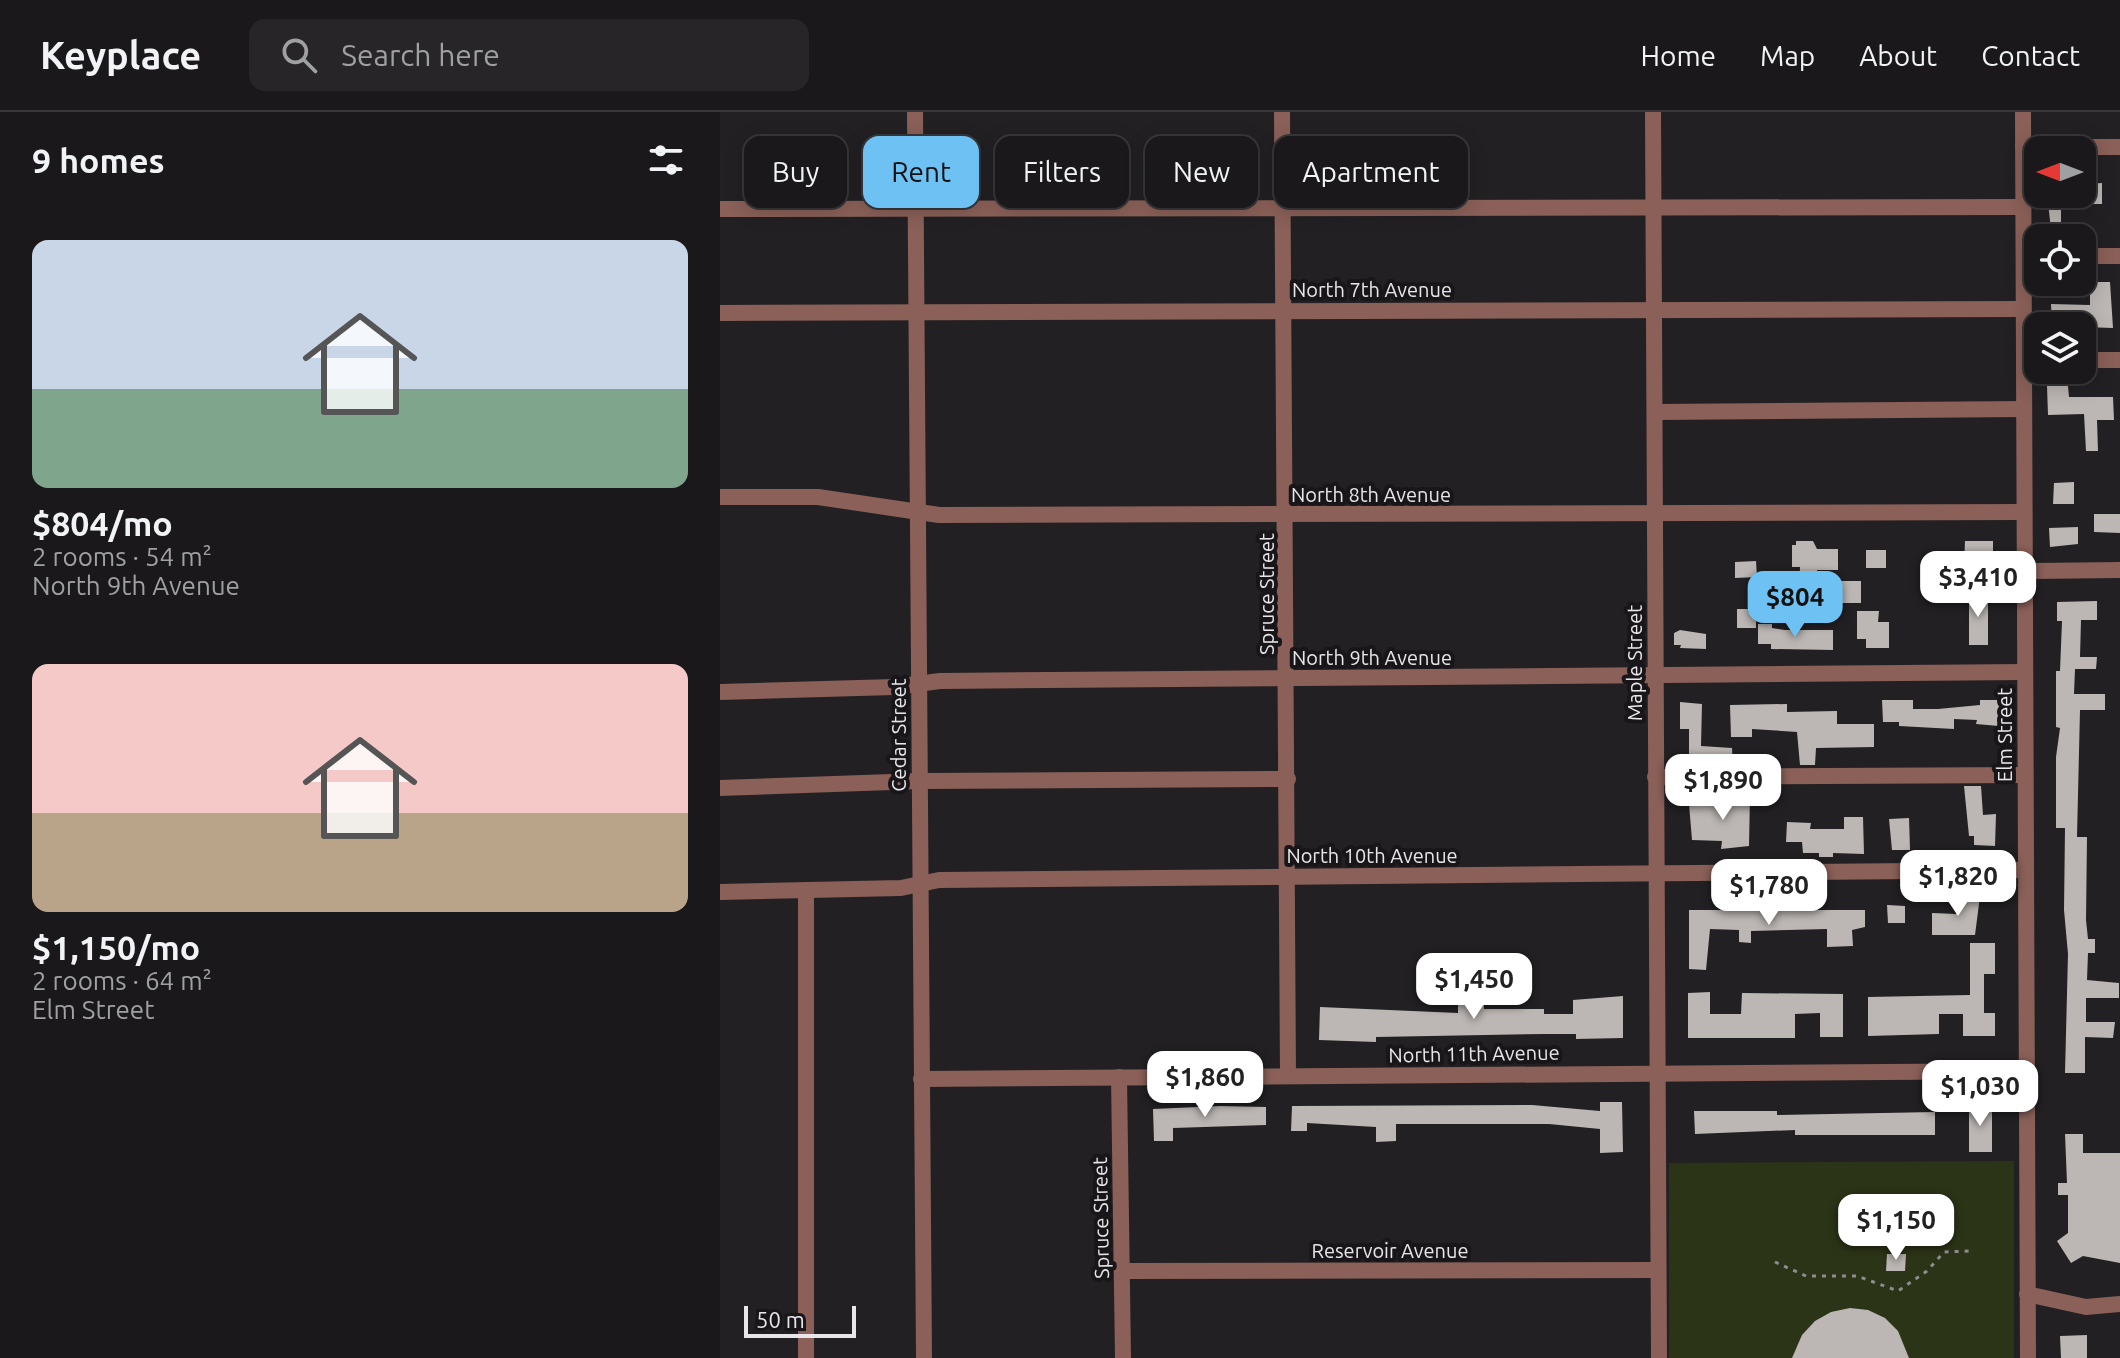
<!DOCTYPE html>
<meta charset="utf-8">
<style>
:root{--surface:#1a181a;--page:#272527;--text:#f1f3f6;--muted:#9fa0a2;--line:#383739;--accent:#6ec2f3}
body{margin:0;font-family:Ubuntu,sans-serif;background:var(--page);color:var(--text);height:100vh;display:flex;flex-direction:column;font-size:30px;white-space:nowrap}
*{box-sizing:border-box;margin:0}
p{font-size:26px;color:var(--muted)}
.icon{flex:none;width:44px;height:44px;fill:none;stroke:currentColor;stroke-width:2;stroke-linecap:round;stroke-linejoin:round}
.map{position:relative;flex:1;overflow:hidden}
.panel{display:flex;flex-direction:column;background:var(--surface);width:720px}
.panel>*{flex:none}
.top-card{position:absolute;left:24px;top:24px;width:760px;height:72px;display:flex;gap:16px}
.needle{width:52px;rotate:270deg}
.controls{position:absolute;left:1304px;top:24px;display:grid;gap:16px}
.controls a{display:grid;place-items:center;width:72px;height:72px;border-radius:16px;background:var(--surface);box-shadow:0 4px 20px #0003,0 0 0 2px var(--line);font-size:40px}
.scale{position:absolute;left:24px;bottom:20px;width:112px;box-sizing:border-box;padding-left:8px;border:4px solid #e7e6e8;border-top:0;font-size:22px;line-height:28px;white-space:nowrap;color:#e7e6e8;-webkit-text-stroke:6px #19161a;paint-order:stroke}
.price{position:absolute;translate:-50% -68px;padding:0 18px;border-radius:16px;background:#fff;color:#222;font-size:26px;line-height:52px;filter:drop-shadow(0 2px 4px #0008)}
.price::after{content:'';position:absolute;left:50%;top:48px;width:24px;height:18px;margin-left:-12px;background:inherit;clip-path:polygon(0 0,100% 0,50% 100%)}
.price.selected{background:var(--accent);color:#111}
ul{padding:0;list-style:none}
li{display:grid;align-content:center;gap:16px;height:424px;padding:0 32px}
li span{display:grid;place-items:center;height:248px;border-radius:16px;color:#555}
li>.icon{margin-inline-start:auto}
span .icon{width:144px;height:144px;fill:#fffc;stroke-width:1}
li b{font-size:34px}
h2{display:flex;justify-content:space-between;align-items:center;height:96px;padding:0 32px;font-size:34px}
.tag{padding:0 28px;border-radius:16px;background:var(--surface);box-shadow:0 4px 20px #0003,0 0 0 2px var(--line);font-size:28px;line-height:72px}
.tag.selected{background:var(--accent);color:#111}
header{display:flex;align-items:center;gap:48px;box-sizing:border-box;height:112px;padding:0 40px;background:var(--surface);border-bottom:2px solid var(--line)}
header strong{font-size:38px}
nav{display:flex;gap:44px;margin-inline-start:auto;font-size:28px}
.search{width:560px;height:72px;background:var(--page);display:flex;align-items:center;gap:20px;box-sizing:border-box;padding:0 28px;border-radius:16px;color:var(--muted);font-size:30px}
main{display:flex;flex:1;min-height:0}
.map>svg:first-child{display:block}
.green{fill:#2c3417}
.building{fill:#bcb7b4}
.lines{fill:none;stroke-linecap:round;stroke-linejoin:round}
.path{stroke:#8e8c8f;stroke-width:3;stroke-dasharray:4 6;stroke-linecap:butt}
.minor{stroke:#8a6058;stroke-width:16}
.labels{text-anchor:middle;stroke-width:8;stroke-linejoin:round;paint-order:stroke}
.street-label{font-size:20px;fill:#e7e6e8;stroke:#19161a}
</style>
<header>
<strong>Keyplace</strong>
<div class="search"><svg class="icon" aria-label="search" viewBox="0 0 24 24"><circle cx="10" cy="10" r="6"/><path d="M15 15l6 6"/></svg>Search here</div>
<nav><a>Home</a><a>Map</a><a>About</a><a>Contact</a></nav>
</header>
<main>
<section class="panel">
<h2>9 homes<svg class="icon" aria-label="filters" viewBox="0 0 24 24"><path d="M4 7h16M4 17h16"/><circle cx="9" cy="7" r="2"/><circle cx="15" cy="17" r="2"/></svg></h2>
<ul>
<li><span style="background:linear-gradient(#c9d6e8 60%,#7fa58c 0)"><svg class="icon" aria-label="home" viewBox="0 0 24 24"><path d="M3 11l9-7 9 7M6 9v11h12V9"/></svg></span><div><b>$804/mo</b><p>2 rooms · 54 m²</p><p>North 9th Avenue</p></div></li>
<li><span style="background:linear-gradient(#f6c9c9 60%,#b9a48a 0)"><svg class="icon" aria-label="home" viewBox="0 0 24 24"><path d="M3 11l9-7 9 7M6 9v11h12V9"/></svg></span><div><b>$1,150/mo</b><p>2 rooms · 64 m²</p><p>Elm Street</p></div></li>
</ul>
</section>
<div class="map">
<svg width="1400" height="1246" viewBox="0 0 1400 1246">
<rect width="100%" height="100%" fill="#222023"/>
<polygon class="green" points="1294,1049 1294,1246 949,1246 949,1051"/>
<g class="building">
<polygon points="1382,71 1382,92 1363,92 1364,72"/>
<polygon points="1327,82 1351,82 1351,94 1341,94 1341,126 1332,126"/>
<polygon points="1370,170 1390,170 1393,216 1332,214 1331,192 1370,193"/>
<polygon points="1327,274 1348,274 1349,285 1393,285 1394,308 1377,308 1378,339 1366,339 1364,302 1328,303"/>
<polygon points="1354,370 1354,392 1333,392 1334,371"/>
<polygon points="1374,402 1400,402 1400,421 1374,420"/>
<polygon points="1358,415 1358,432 1330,435 1329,416"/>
<polygon points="1076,429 1093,429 1097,437 1118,437 1118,458 1097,458 1096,487 1079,487 1080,455 1072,455 1072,433 1076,433"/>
<polygon points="1245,429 1273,429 1273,453 1244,453"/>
<rect x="1146" y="438" width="20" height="18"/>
<polygon points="1036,449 1037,465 1015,466 1015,450"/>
<rect x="1121" y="469" width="20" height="22"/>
<rect x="1249" y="481" width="19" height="52"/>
<polygon points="1377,489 1377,508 1361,508 1360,545 1377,545 1376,557 1355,557 1354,582 1385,582 1385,598 1360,598 1357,725 1367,725 1366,808 1368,827 1375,827 1375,841 1368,841 1367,868 1399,871 1399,886 1366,886 1366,910 1395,910 1393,926 1365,925 1365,961 1345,961 1348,842 1344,798 1345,716 1336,716 1336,645 1340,616 1336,615 1336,559 1340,559 1342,509 1337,509 1337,490"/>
<rect x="1017" y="497" width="19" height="19"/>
<polygon points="1137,499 1159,499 1158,510 1169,510 1169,536 1146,536 1146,527 1137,527"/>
<polygon points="1038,512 1052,512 1052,516 1065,518 1113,518 1113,538 1051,537 1051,532 1038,532"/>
<polygon points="960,518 986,522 986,537 960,536 961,533 954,533 954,521"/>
<polygon points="1162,588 1193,588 1193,597 1218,597 1260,593 1260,588 1279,588 1279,614 1256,612 1257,608 1234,607 1234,617 1179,614 1179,610 1163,610"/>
<polygon points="960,590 982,592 981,634 1012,636 1013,654 969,654 969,617 960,617"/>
<polygon points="1067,592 1067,600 1117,599 1117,612 1154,612 1154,635 1096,636 1095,653 1080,653 1077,620 1032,617 1032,625 1011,625 1010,593"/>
<polygon points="1244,674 1261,674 1263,703 1276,702 1275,734 1254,733 1254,724 1249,724"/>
<polygon points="1011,682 1030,682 1029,734 1001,737 1002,729 972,728 969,692 1011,695"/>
<polygon points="1124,705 1143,705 1144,742 1113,741 1113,745 1099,745 1099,741 1083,741 1082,730 1066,730 1067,710 1091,711 1090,717 1124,717"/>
<polygon points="1189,706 1190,738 1172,738 1169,707"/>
<polygon points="1235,784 1260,784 1255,823 1212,823 1212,801 1236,802"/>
<polygon points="1167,793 1185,794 1185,811 1168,811"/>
<polygon points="969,798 1145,798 1145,815 1132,818 1133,834 1107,835 1107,817 1031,819 1031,831 1019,830 1019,818 990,817 986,858 969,857"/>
<polygon points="1250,831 1275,831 1275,862 1264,862 1264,901 1275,901 1275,924 1243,924 1243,902 1219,902 1219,922 1148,924 1148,885 1250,883"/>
<polygon points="990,880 990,902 1021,902 1022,881 1123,882 1123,925 1100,925 1100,901 1075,902 1075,926 968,926 968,881"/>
<polygon points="738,884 764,884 764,897 824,897 824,902 853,902 853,888 903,884 903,926 856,927 856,922 824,922 656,925 656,930 599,928 600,895 738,901"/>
<polygon points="880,990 902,990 903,1040 880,1041 880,1017 829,1012 676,1012 676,1029 656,1030 656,1015 587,1011 587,1019 571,1019 572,994 812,993 880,999"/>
<rect x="1249" y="992" width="23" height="48"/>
<polygon points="500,994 546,995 546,1013 453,1016 453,1029 434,1029 433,997"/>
<polygon points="974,999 1057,999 1057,1003 1215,1000 1215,1023 1075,1023 1075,1018 975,1022"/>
<polygon points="1345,1022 1363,1022 1363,1041 1400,1041 1400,1151 1363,1144 1351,1151 1337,1129 1348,1121 1348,1083 1338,1083 1338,1071 1347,1071"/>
<polygon points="1167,1142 1186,1142 1185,1159 1166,1159"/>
<polygon points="1130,1196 1148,1198 1165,1206 1178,1219 1189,1246 1072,1246 1082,1223 1095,1209 1111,1200"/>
<polygon points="1367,1223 1367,1246 1341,1246 1340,1224"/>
</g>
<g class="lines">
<polyline class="path" points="1055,1150 1086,1164 1137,1164 1178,1179 1207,1159 1224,1140 1250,1139"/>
<g class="minor">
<polyline points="195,0 204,1246"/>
<polyline points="562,0 568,964"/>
<polyline points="933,0 939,1246"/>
<polyline points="1303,0 1308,1246"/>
<polyline points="1303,35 1400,35"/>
<polyline points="0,97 1303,95"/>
<polyline points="1362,144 1400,144"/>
<polyline points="0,201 1303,197"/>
<polyline points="1362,248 1400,248"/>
<polyline points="935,300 1303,297"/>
<polyline points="0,385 98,385 219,403 1304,400"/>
<polyline points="1304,459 1400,458"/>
<polyline points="0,580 174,575 220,569 1305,560"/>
<polyline points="935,665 1305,663"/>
<polyline points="0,676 200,669 568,667"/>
<polyline points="86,778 86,1246"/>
<polyline points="0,780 181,776 219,768 1306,758"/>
<polyline points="399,965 403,1246"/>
<polyline points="201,967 1307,959"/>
<polyline points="402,1159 938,1158"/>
<polyline points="1307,1182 1366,1195 1400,1192"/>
</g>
</g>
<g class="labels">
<g class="street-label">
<text x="652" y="185">North 7th Avenue</text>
<text x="651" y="390">North 8th Avenue</text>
<text transform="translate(547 482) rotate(-90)" y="7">Spruce Street</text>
<text x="652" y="553">North 9th Avenue</text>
<text transform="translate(915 551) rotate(-90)" y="7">Maple Street</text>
<text transform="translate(179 623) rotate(-90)" y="7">Cedar Street</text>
<text transform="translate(1285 623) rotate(-90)" y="7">Elm Street</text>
<text x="652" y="751">North 10th Avenue</text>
<text transform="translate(754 942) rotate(-1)" y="7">North 11th Avenue</text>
<text transform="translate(381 1106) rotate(-91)" y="7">Spruce Street</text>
<text x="670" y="1146">Reservoir Avenue</text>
</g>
</g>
</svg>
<div class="controls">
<a><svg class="needle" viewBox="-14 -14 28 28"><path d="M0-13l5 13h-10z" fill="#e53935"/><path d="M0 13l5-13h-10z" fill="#9fa0a2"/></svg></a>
<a><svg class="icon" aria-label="locate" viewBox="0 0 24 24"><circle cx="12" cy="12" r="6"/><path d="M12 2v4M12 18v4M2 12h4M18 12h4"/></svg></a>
<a><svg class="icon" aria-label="layers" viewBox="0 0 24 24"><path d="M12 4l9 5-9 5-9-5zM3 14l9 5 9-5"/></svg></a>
</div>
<div class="scale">50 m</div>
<b class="price" style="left:1258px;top:507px">$3,410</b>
<b class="price selected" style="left:1075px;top:527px">$804</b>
<b class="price" style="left:1003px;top:710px">$1,890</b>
<b class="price" style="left:1238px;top:806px">$1,820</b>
<b class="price" style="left:1049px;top:815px">$1,780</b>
<b class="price" style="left:754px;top:909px">$1,450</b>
<b class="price" style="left:485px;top:1007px">$1,860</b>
<b class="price" style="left:1260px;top:1016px">$1,030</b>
<b class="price" style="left:1176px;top:1150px">$1,150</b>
<div class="top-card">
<a class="tag">Buy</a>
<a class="tag selected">Rent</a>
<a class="tag">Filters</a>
<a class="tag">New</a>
<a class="tag">Apartment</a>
</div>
</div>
</main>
